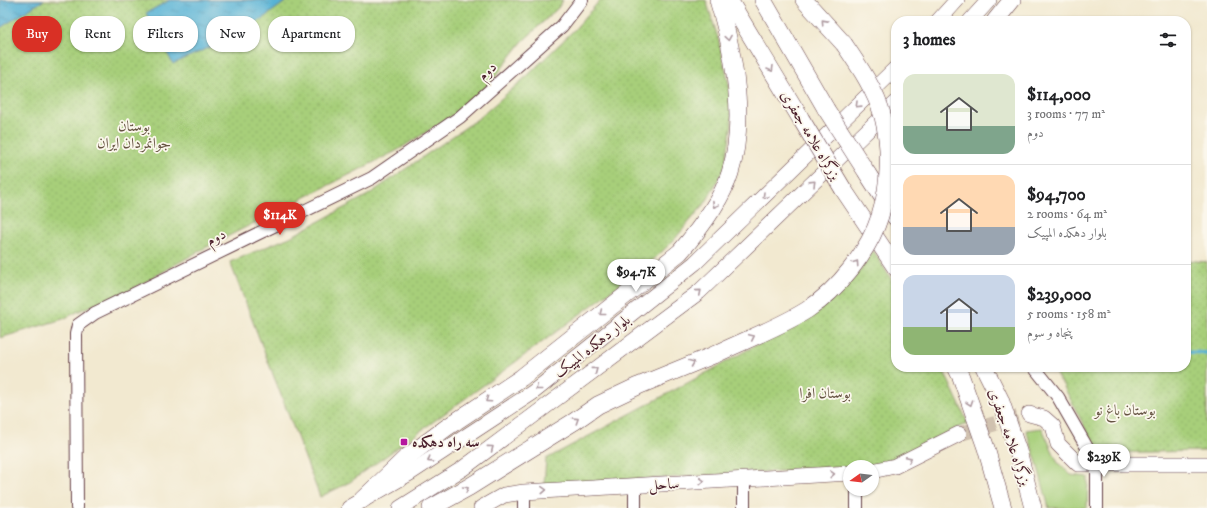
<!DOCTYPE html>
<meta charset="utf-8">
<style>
:root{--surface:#fff;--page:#f2f2f2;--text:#202124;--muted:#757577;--line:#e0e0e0;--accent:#d93025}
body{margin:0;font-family:"IM FELL DW Pica",Amiri,serif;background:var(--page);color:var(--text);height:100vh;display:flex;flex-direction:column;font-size:15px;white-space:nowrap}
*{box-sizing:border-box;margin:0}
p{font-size:13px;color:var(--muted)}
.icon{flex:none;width:22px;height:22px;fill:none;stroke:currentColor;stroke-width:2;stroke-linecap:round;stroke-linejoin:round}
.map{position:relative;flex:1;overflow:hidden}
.panel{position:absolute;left:891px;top:16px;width:300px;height:356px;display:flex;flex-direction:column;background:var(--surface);border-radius:16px;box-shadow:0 1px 3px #0004}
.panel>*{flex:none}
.banner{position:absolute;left:12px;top:16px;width:380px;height:36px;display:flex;gap:8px}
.needle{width:26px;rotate:256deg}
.buttons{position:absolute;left:843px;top:460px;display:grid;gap:8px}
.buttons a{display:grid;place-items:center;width:36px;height:36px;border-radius:50%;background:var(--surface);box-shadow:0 1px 3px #0004;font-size:20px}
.price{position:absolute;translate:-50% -34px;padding:0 9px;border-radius:14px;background:#fff;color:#222;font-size:13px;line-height:26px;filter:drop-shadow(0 1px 2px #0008)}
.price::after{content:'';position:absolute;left:50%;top:24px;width:12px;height:9px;margin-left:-6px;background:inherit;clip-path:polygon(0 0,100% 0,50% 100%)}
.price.current{background:var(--accent);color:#fff}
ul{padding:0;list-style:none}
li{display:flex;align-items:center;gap:12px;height:100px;padding:0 12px}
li+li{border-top:1px solid var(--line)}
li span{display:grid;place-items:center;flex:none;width:112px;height:80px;border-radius:12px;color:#555}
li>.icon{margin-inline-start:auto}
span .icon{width:48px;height:48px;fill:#fffc;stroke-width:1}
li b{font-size:17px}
h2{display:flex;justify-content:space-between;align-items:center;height:48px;padding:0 12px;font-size:17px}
.tag{padding:0 14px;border-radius:16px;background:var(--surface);box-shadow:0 1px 3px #0004;font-size:14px;line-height:36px}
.tag.current{background:var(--accent);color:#fff}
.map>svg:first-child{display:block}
.grass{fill:#a7cf7a;stroke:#787752}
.park{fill:url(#park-dots);stroke:#787752}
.water{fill:url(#water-ripples);stroke:#506880}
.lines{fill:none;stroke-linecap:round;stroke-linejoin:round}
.stream{stroke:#57b2d5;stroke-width:3.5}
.major-tunnel{stroke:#d0c1af;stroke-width:15;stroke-dasharray:15 8;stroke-linecap:butt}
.minor-casing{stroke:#633d44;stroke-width:14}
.major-casing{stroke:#633d44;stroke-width:16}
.highway-casing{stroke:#633d44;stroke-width:18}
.minor{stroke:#fff;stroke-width:12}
.major{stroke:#fff;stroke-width:15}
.highway{stroke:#fff;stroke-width:17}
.highway-bridge-casing{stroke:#633d44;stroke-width:18;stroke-linecap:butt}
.highway-bridge{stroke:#fff;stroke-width:17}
.oneway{stroke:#ae9aa0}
.poi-dot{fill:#b5179e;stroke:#fbf7ec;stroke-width:1.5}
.labels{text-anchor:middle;stroke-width:3.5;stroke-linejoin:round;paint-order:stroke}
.street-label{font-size:15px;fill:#4a1f2b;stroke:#fbf7ec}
.park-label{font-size:15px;fill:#665443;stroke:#fbf7ec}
.poi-label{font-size:15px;font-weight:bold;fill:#4a1f2b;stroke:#fbf7ec;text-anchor:start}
</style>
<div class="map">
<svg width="1207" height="508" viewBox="0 0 1207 508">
<defs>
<pattern id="park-dots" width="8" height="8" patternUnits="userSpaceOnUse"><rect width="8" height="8" fill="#a7cf7a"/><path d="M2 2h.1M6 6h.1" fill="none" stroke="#91b16a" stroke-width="1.8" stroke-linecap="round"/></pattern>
<pattern id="water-ripples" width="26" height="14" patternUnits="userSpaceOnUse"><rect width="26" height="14" fill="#57b2d5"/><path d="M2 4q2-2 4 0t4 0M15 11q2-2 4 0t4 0" fill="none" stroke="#4a90ad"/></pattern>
</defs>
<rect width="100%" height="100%" fill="#fbf7ec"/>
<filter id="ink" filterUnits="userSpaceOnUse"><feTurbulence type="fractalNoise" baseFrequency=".025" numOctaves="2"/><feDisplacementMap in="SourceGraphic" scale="8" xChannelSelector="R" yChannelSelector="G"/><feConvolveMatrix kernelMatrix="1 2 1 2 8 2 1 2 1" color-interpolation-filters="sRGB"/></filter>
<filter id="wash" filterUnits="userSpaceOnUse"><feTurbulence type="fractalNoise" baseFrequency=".012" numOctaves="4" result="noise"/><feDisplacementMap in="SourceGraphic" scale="16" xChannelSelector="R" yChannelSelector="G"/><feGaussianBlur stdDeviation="0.9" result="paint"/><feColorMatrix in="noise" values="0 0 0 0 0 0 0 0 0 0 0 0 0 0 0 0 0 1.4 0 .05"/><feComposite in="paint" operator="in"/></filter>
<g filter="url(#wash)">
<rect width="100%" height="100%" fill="#f2e9d0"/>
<polygon class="grass" points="1042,428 1058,463 1071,475 1088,477 1087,508 1049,508 1037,463 1026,430"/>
<g class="park">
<polygon points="0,0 563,0 558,8 522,42 488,86 452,116 398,150 201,250 131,290 81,310 63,319 0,338"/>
<polygon points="600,0 706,0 718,38 729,84 732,123 725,167 706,202 673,241 653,260 510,366 350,482 320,497 230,262 290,237 368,195 479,118 527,76 575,29"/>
<polygon points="873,250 896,287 896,367 942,367 968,423 880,465 544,485 546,459 719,366 823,307 840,293 856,276"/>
<polygon points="1186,260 1207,262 1207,451 1098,453 1063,385 1051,367 1186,367"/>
</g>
<g class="water">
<polygon points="0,0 44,0 0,28"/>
<polygon points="170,0 288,0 245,31 173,64 146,13"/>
</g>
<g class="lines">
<polyline class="stream" points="1186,352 1207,353"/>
</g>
</g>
<g filter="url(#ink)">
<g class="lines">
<polyline class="major-tunnel" points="959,434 1029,414"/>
<g class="minor-casing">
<g id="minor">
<polyline points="1034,367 1058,397 1097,465 1097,508"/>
<polyline points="744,479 744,508"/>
<polyline points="635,485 635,508"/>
<polyline points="524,492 524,508"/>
<polyline points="77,508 76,334 78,325 95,313 372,178 460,117 562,26 582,0"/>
<polyline points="857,508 857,489"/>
</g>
</g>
<g class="major-casing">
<g id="major">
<polyline points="938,21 957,0"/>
<polyline points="970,21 989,0"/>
<polyline points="1029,414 1044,418 1053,426 1058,444 1078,464 1207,464"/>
<polyline points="872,471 895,466 959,434"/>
<polyline points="349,508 410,473 532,393 695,263 896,68"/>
<polyline points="400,508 462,469 699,292 896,103"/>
<polyline points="481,508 504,495 524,492 850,473"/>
</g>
</g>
<g class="highway-casing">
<g id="highway">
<polyline points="729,0 801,119"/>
<polyline points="763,0 826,109"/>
<polyline points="804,0 844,44"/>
<polyline points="995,21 1012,0"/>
<polyline points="867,173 896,218"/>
<polyline points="843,189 896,268"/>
<polyline points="956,367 961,377 986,448 1003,508"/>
<polyline points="984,367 1000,399 1018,451 1033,508"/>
<path d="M362,500l45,-43 39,-29 75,-50 159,-126c19,-22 41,-50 50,-79 17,-54 4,-120 -12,-173"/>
<polyline points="431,508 469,487 575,421 598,405 638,386 716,354"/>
</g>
</g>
<use href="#minor" class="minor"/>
<use href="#major" class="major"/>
<use href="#highway" class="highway"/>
<g class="highway-bridge-casing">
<g id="highway-bridge">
<polyline points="826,109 867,173"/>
<polyline points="801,119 843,189"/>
<path d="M716,354c29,-14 64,-27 91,-44 31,-20 62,-59 73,-94 10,-31 11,-68 3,-99 -7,-26 -24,-51 -39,-73"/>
</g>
</g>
<use href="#highway-bridge" class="highway-bridge"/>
</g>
<defs><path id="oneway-chevron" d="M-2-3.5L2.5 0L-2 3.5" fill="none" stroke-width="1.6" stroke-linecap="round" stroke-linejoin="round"/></defs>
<g class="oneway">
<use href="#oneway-chevron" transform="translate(824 22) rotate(-132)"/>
<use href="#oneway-chevron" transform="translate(728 38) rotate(81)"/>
<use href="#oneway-chevron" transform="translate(771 69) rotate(59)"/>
<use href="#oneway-chevron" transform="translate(858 105) rotate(136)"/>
<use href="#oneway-chevron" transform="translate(813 183) rotate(-44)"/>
<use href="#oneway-chevron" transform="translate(765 196) rotate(136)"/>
<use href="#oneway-chevron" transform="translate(715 205) rotate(119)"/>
<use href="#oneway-chevron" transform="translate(856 263) rotate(-56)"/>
<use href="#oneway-chevron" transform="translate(699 292) rotate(-40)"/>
<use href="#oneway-chevron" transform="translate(602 313) rotate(142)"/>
<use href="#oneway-chevron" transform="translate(752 337) rotate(-25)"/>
<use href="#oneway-chevron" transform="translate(692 363) rotate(-22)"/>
<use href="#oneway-chevron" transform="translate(595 370) rotate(-37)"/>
<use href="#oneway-chevron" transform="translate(538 388) rotate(142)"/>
<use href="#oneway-chevron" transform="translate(488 400) rotate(146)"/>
<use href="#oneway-chevron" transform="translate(970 403) rotate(71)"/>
<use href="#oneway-chevron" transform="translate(576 420) rotate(-33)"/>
<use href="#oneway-chevron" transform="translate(491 448) rotate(-37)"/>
<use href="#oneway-chevron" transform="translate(909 459) rotate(-27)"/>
<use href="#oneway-chevron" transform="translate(430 460) rotate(147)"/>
<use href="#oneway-chevron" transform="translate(832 474) rotate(-3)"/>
<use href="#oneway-chevron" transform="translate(702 481) rotate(-3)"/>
<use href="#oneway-chevron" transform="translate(466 489) rotate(-30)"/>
<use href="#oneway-chevron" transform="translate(544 490) rotate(-3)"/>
</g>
</g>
<rect class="poi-dot" x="400" y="438" width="8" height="8" rx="2"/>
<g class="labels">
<g class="street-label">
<text transform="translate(487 71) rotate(-43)" y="5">دوم</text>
<text transform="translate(811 135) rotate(59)" y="5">بزرگراه علامه جعفری</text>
<text transform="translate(216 237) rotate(-27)" y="5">دوم</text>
<text transform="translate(592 346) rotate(-38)" y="5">بلوار دهکده المپیک</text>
<text transform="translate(1010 437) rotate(71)" y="5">بزرگراه علامه جعفری</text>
<text transform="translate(664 484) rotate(-3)" y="5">ساحل</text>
</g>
<g class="park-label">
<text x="134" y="131">بوستان<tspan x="134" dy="17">جوانمردان ایران</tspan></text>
<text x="825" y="398">بوستان افرا</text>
<text x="1125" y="415">بوستان باغ نو</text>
</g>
<g class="poi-label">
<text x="412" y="447">سه راه دهکده</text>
</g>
</g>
</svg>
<div class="buttons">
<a><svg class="needle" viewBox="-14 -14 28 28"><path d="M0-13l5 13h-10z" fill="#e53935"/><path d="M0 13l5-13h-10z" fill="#757577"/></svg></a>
</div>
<b class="price current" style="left:280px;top:236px">$114K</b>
<b class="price" style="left:636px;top:293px">$94.7K</b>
<b class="price" style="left:1104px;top:478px">$239K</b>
<div class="banner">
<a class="tag current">Buy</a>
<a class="tag">Rent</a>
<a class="tag">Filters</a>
<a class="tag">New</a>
<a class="tag">Apartment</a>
</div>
<section class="panel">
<h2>3 homes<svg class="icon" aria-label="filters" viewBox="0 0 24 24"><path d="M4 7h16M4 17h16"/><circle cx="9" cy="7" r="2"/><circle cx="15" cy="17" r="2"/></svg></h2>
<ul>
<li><span style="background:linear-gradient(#dfe7d0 65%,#7fa58c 0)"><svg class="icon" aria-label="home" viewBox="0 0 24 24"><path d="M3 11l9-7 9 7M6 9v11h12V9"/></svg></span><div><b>$114,000</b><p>3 rooms · 77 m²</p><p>دوم</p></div></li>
<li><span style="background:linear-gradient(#ffd9b3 65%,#9aa5b1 0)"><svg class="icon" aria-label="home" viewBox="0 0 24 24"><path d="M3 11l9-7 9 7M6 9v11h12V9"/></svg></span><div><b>$94,700</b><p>2 rooms · 64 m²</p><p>بلوار دهکده المپیک</p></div></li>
<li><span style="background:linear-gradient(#c9d6e8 65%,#8fb573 0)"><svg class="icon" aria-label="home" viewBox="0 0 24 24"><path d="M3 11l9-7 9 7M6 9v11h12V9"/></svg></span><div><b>$239,000</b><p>5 rooms · 158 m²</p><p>پنجاه و سوم</p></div></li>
</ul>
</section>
</div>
